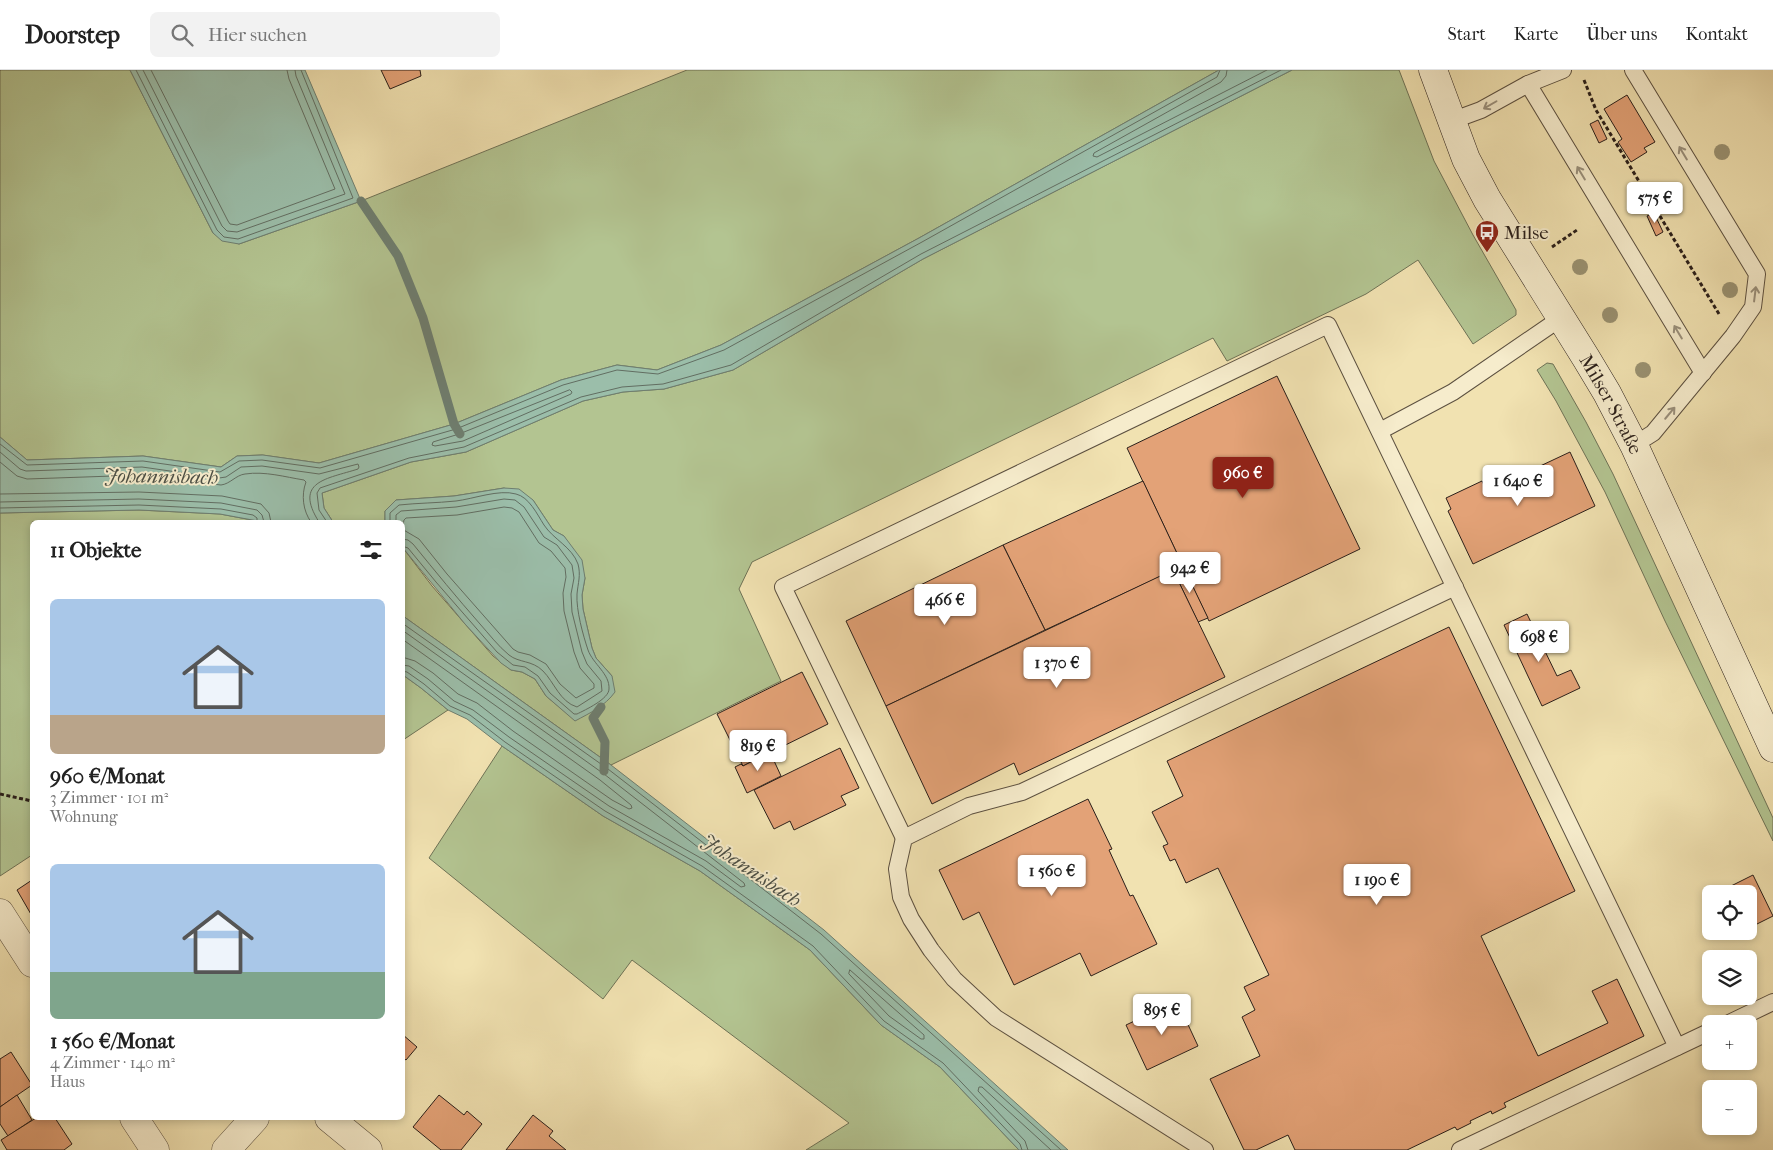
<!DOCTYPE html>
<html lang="de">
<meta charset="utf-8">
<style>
:root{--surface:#fff;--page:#f2f2f2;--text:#222;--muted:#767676;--line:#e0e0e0;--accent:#8f2418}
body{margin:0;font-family:"IM FELL French Canon",serif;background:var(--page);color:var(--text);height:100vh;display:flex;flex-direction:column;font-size:19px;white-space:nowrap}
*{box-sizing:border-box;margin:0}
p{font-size:16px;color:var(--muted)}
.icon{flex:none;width:28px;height:28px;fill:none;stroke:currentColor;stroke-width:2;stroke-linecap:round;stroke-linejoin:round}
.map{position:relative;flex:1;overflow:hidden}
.side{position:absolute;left:30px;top:450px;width:375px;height:600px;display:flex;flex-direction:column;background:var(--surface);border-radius:8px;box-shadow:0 2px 8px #0003}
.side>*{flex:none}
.tools{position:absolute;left:1702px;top:815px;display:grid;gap:10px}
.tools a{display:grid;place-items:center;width:55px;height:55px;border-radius:8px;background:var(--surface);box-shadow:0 2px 8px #0003;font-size:25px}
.price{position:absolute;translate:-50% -42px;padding:0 11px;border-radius:5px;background:#fff;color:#222;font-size:16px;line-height:32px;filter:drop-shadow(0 1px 2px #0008)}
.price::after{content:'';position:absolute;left:50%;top:30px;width:15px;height:11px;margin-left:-8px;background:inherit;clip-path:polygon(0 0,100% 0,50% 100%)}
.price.active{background:var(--accent);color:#fff}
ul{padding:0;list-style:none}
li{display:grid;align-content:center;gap:10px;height:265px;padding:0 20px}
li span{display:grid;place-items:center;height:155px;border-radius:8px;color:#555}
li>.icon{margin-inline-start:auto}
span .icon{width:90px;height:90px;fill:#fffc;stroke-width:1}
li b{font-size:21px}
h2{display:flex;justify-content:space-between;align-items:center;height:60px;padding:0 20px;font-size:21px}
header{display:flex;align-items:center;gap:30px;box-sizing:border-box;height:70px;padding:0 25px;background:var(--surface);border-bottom:1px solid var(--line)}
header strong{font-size:24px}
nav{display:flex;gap:28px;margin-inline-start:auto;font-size:18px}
.search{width:350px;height:45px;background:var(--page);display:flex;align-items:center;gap:12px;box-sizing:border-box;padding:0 18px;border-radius:8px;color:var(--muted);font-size:19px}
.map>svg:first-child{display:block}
.green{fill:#b3c491;stroke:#6e7256}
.water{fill:#9bbeaa;stroke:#6e7e70}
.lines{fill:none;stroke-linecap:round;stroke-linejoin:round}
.shore{stroke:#626e62;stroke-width:1}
.stream{stroke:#6e7e70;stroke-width:9}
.building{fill:#e3a277;stroke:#2a1f1a}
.service-casing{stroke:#5c5040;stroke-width:18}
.minor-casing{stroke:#5c5040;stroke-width:29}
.secondary-casing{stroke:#2a1f1a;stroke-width:29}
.path{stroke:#2a1f1a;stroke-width:3;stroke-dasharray:4 2.5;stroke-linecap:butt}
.service{stroke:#f6eccc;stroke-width:16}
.minor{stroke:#f6eccc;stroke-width:28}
.secondary{stroke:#f6eccc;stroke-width:28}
.tree{fill:#9a9272}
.oneway{stroke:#9a907c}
.labels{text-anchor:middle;stroke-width:4;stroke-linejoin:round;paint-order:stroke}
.poi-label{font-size:19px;fill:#2a1f1a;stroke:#f6eccc;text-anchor:start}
.street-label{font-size:19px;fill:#2a1f1a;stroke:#f6eccc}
.water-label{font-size:20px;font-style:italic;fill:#4c4f45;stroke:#f6eccc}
</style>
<header>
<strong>Doorstep</strong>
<div class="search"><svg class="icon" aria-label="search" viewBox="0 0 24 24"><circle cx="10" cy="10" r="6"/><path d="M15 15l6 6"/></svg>Hier suchen</div>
<nav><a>Start</a><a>Karte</a><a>Über uns</a><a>Kontakt</a></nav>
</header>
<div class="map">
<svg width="1773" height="1080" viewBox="0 0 1773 1080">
<rect width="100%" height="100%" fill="#f1e2b1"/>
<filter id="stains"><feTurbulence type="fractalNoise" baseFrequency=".004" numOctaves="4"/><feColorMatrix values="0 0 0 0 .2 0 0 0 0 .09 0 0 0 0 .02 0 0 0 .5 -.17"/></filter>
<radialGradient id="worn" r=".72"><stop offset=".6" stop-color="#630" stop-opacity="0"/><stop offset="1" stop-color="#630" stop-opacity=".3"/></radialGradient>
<g class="green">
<polygon points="1,0 130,0 213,163 239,174 361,131 687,0 1219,0 919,168 721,275 657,300 617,295 561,310 454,354 319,393 262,385 237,386 221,397 143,386 27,390 0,367 0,1"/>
<polygon points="1292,0 1399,0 1434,91 1473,165 1516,240 1516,245 1473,274 1418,190 1366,224 1227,291 1213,268 752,492 739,519 781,611 611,695 403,546 403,478 432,516 493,586 511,600 522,602 535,609 546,626 575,650 612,606 596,588 592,578 583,539 582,525 585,508 564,466 553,460 533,430 504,418 454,426 396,430 385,441 385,452 333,452 324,438 322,423 411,392 466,382 583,331 623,322 664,319 733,300 923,189"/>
<polygon points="1547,293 1553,294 1586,352 1613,404 1773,748 1773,771 1665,551 1605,422 1556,331 1537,300"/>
<polygon points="139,440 220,444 263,452 32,452 32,785 0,806 0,443"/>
<polygon points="403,605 421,618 448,640 403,670"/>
<polygon points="502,676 603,746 700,801 810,880 881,955 940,997 1019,1080 806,1080 849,1053 632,890 603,929 429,788"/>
</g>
<g class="water">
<polygon points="130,0 305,0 361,131 239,174 222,171 213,163"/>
<polygon points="1219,0 1292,0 923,189 733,300 664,319 623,322 583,331 466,382 411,392 322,423 324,438 333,452 263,452 220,444 139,440 0,443 0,367 27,390 143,386 221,397 237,386 263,385 319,393 454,354 561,310 617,295 657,300 721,275 919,168"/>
<path d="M504,418l15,1 14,11 20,30 11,6 18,24 3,18 -3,17 1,14 9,39 4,10 16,18 3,16c-10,14 -25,21 -40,29l-29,-25 -11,-17 -13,-7 -11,-2 -10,-7 -36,-39 -62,-76 -1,-26h-17v-11l11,-11 58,-4z"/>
<polygon points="403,546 611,695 824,860 1068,1080 1019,1080 940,997 881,955 810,880 700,801 603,746 502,676 467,649 448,640 421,618 403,605"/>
</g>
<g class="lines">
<g class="shore">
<polyline points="136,0 217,160 224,167 238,169 353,128 301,0"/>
<polyline points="143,0 222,156 227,161 237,162 345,124 296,6 295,0"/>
<polyline points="151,0 228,151 230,154 237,155 335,119 289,9 287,0"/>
<polyline points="1227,0 1226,6 1221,12 1094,83 1093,86 1097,87 1267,0"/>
<polygon points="570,320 572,322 571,324 463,371 435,376 432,375 433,372 459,364"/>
<polyline points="0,374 27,395 143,391 220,402 239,391 262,390 320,398 456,359 563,315 617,300 658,304 724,280 922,172 1217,7 1220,0"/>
<path d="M0,382l20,17 6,2 116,-4 77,11 7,-1 15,-10 21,-1 57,8 39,-10 1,3 -1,2c-31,10 -65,12 -39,53"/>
<path d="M0,392l17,14 10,3 115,-4 79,10c9,-1 15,-10 24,-11 20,-3 40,3 59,6l2,2c-5,13 -3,29 5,40"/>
<polyline points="0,424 139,422 222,426 261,434 269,443 271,452"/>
<polyline points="0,432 139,429 221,433 257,440 262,445 264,452"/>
<polyline points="0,438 139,435 221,439 253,445 257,448 257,452"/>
<polyline points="327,452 319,440 317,423 320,418 409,388 464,377 581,327 622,317 663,314 731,295 921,184 1281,0"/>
<path d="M390,452v-9l9,-8c18,-2 38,-2 57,-4 17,-2 43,-12 60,-7 13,3 21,20 28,31 9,14 28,22 34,39 3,11 0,19 -1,30 -1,16 6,41 11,56 5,14 22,24 21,39 0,10 -24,21 -32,25h-3l-24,-21 -12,-17 -13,-9 -12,-2 -16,-13 -61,-70 -28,-34 -6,-2"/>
<path d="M396,452v-7l5,-4 55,-4 48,-8 11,1 9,7 20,30 13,8 15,20 2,13 -3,16 1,18 10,40 5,12 14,17 1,10 -25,16c-17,-5 -23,-25 -34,-36 -11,-11 -24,-8 -34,-16 -11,-9 -20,-21 -29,-31 -23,-26 -45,-53 -67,-80l-5,-4 -6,-1"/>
<polyline points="402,459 404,450 406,448 457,445 504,437 512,438 519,442 539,473 551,481 565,498 566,507 563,523 564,541 574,582 580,598 594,614 594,618 576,628 560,614 546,594 530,585 518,582 513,579 447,504 419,469 402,459"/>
<polyline points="402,553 608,699 821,864 1061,1080"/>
<polyline points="402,560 604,704 744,813 745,816 741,817 706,791 609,736 509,667 473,640 454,631 428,609 409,596 402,595"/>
<polyline points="402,569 600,710 631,735 632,738 629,739 612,730 513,661 477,633 458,624 433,603 415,591 402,587"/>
<polyline points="402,601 407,602 424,614 450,636 470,645 505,672 605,741 702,796 813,876 884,951 943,993 1020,1074 1022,1080"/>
<polygon points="850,900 924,965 924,969 921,969 889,946 849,904"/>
<polyline points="1028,1080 1025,1071 978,1021 979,1017 982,1017 1051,1080"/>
</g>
<g class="stream">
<polyline points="361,131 398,186 423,248 454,354 460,364"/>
<polyline points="601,637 593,648 605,672 604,701"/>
</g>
</g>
<g class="building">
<polygon points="381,0 420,0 421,6 390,19"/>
<polygon points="1627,25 1655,72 1644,78 1647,82 1631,92 1618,72 1622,69 1604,39"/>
<polygon points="1598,50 1607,69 1599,73 1590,54"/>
<polygon points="1654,143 1663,162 1656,166 1647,146"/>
<polygon points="1277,306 1360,479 1209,551 1127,378"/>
<polygon points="1570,382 1595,436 1473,494 1448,441 1451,439 1446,428 1482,411 1487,421"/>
<polygon points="1143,411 1183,496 1045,560 1003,475"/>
<polygon points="1003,475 1045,560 886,636 846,551"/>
<polygon points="1183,496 1208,548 1198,552 1173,500"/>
<polygon points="1173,500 1225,607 1019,705 1014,693 932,734 886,636"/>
<polygon points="1527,544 1557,606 1571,600 1580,618 1542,636 1504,555"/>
<polygon points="1449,557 1575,821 1481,866 1538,986 1608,953 1592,921 1617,909 1644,966 1504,1033 1506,1037 1492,1044 1491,1041 1470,1051 1471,1053 1457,1060 1455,1057 1407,1080 1295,1080 1288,1065 1256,1080 1244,1080 1210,1009 1260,986 1242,947 1255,940 1244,917 1269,905 1218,798 1186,813 1175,789 1170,791 1163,776 1168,774 1152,742 1183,726 1167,691"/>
<polygon points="802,602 828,654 743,696 717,644"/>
<polygon points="840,678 859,718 841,726 846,735 794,760 790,751 774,759 754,720"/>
<polygon points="770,682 781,706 747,723 735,697 741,694 743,696"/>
<polygon points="1088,729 1112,779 1109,780 1130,826 1133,825 1157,874 1091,906 1080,883 1014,915 979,842 963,850 939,800"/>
<polygon points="1753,805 1773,846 1749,858 1749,824 1715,824"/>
<polygon points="32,810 32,846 17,820"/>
<polygon points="1177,931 1198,976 1147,1000 1126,955"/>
<polygon points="402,964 417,977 406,990 402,987"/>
<polygon points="11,982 32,1015 0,1037 0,989"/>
<polygon points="17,1025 32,1050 8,1066 0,1054 0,1037"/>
<polygon points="439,1025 464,1045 467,1041 482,1054 461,1080 441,1080 413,1057"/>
<polygon points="533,1045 553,1061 549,1066 566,1080 506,1080"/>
<polygon points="36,1048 55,1048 72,1074 64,1080 7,1080 1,1070"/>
</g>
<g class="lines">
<g class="service-casing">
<g id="service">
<polyline points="1633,0 1757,204 1753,237 1733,266 1653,363 1634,375"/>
<polyline points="1528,14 1703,303"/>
<polyline points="1451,51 1481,40 1528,14 1563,0"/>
<polyline points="1380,361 1453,322 1561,248"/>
<polyline points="904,768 783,517 1328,255 1677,977"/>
<polyline points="1727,954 1773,932"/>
<polyline points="1205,1080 996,948 954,909 931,880 911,849 901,827 897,799 904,768 969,736 1022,722 1455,517"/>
<polyline points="1460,1080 1711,961"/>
</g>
</g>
<g class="minor-casing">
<g id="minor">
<polyline points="0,843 32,893"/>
<polyline points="134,1048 155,1080"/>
<polyline points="329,1048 368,1080"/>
<polyline points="226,1080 255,1048"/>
</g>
</g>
<g class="secondary-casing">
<g id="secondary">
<path id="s1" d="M1433,0l33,89 21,40 99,159 21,35 27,52 139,303"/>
</g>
</g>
<g class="path">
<polyline points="1584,10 1596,40 1719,244"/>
<polyline points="1628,129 1644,119"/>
<polyline points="1552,177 1577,160"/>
<polyline points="0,724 32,731"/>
</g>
<use href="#service" class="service"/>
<use href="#minor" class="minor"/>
<use href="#secondary" class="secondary"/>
</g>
<g class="tree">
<circle cx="1722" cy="82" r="8"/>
<circle cx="1580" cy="197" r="8"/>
<circle cx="1730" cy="220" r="8"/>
<circle cx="1610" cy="245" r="8"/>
<circle cx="1643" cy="300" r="8"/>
</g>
<defs><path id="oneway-shaft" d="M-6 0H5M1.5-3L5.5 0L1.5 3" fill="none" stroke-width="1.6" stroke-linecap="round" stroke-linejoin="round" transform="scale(1.25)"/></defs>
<g class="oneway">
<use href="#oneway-shaft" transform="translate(1490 35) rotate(150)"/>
<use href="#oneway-shaft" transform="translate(1683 83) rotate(-121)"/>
<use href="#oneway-shaft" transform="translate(1581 103) rotate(-121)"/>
<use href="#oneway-shaft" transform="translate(1755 224) rotate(-83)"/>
<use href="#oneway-shaft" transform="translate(1678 262) rotate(-121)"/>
<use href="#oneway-shaft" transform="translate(1670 343) rotate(-50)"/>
</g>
<defs>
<g id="bus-pin" transform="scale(1.25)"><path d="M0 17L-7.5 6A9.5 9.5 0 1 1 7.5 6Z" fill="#8f2418" stroke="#f6eccc"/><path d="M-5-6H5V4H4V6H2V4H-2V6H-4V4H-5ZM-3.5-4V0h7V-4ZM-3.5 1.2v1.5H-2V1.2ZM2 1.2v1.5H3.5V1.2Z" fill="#fff"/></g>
</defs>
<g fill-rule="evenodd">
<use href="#bus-pin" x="1487" y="162"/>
</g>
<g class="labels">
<g class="poi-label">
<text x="1504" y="169">Milse</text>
</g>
<g class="street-label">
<text dy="7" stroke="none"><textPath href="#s1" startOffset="380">Milser Straße</textPath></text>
</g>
<g class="water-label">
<text transform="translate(161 406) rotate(1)" y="7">Johannisbach</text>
<text transform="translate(752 800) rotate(34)" y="7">Johannisbach</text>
</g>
</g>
<rect width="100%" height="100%" filter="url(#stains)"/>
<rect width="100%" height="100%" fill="url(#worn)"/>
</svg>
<div class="tools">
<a><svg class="icon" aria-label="locate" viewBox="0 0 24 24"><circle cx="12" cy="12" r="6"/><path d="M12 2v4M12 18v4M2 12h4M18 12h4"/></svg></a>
<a><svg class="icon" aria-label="layers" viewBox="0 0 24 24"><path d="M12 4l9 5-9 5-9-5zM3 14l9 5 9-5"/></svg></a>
<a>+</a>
<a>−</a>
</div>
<b class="price" style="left:1655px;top:154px">575 €</b>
<b class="price active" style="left:1243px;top:429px">960 €</b>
<b class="price" style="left:1518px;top:437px">1 640 €</b>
<b class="price" style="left:1190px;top:524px">942 €</b>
<b class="price" style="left:945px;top:556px">466 €</b>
<b class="price" style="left:1539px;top:593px">698 €</b>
<b class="price" style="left:1057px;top:619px">1 370 €</b>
<b class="price" style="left:758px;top:702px">819 €</b>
<b class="price" style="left:1052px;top:827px">1 560 €</b>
<b class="price" style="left:1377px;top:836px">1 190 €</b>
<b class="price" style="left:1162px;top:966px">895 €</b>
<section class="side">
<h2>11 Objekte<svg class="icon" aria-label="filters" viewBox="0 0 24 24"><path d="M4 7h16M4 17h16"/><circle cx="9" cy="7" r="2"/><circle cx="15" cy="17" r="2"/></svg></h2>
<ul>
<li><span style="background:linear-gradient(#a9c7e8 75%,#b9a48a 0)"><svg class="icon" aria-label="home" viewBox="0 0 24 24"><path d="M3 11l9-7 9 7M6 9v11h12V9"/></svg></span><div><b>960 €/Monat</b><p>3 Zimmer · 101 m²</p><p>Wohnung</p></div></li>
<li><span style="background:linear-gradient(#a9c7e8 70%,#7fa58c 0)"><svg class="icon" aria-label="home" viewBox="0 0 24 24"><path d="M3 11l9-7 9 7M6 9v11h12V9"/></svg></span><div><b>1 560 €/Monat</b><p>4 Zimmer · 140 m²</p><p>Haus</p></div></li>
</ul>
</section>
</div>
